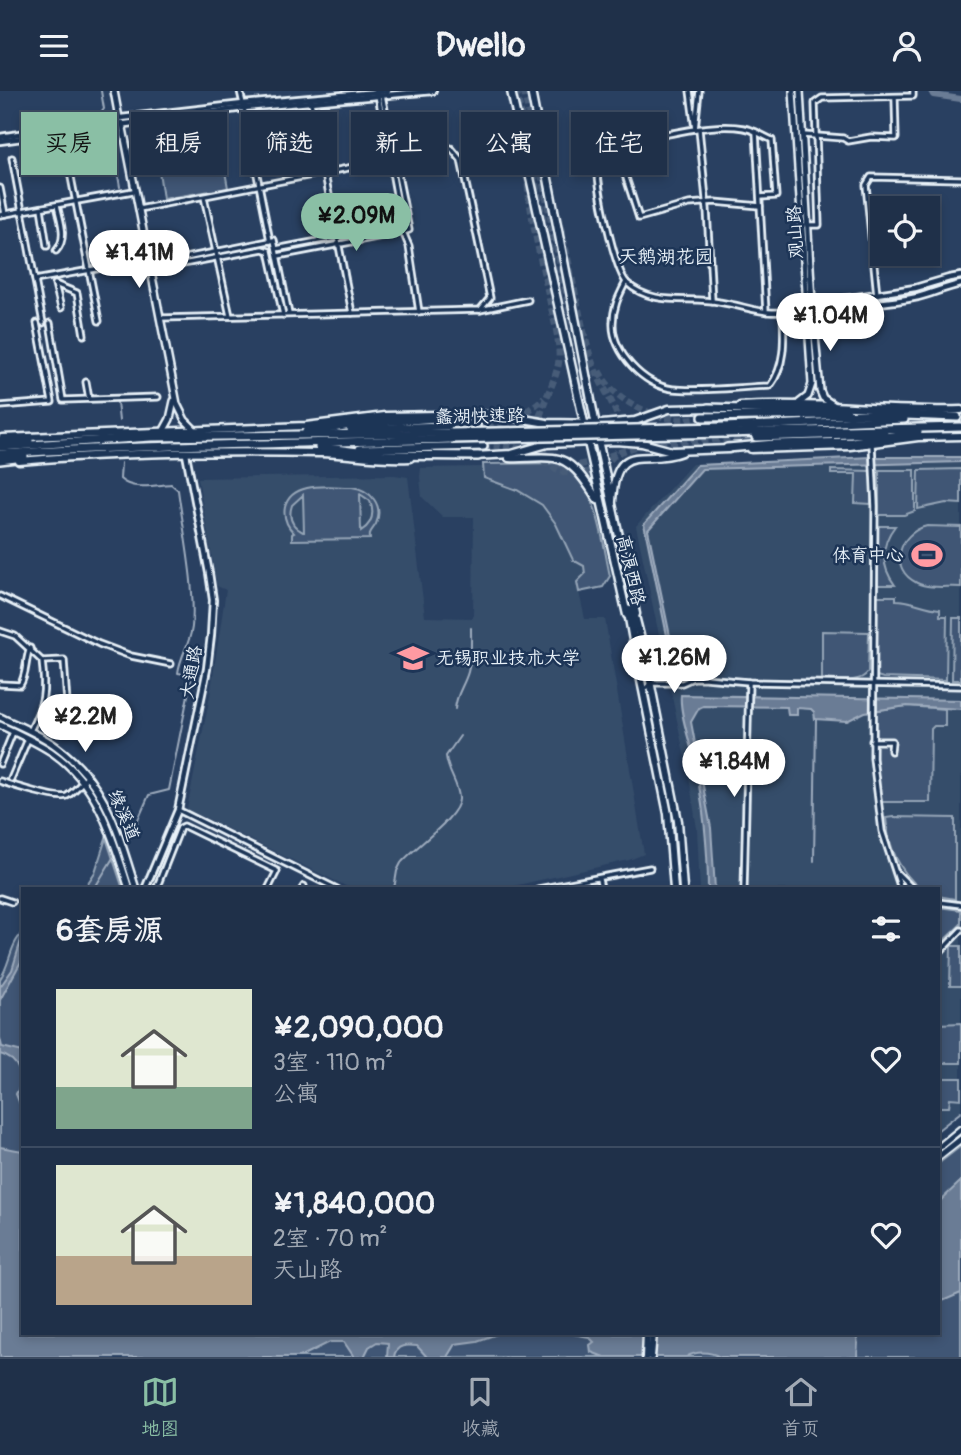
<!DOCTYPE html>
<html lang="zh">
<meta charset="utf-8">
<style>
:root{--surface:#1f3049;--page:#2c3c53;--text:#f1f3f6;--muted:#a1a9b4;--line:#3c4b61;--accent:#8abfa5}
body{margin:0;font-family:Pangolin,"LXGW WenKai TC",sans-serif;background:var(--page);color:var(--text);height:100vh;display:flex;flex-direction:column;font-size:26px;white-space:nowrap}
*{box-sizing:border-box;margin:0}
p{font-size:23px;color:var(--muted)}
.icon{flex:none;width:38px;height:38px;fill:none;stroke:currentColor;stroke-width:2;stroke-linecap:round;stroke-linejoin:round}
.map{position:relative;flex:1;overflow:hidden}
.details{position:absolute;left:21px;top:796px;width:919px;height:448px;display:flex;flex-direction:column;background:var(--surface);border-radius:0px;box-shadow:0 4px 10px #0003,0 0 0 2px var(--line)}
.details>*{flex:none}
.guide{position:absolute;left:21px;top:21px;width:920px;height:63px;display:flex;gap:14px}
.tools{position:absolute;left:870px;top:105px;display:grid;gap:14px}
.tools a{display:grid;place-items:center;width:70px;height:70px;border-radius:0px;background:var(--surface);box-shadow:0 4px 10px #0003,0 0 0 2px var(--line);font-size:35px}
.price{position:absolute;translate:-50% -60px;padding:0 16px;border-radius:24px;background:#fff;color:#222;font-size:23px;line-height:46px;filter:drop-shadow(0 2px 4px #0008)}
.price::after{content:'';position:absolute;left:50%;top:42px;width:21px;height:16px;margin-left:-10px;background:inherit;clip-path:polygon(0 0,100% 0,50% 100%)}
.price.active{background:var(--accent);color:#111}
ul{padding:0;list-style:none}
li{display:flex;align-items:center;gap:21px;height:175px;padding:0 35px}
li+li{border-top:2px solid var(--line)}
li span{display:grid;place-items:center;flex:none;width:196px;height:140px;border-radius:0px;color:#555}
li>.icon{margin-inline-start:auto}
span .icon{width:84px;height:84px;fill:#fffc;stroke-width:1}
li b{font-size:30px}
h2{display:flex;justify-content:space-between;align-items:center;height:84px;padding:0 35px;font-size:30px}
.pill{padding:0 24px;border-radius:0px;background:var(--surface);box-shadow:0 4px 10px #0003,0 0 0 2px var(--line);font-size:24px;line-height:63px}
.pill.active{background:var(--accent);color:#111}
header{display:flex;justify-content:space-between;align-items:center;height:91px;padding:0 35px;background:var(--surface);font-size:32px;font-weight:700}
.tab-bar{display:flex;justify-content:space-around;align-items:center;height:98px;border-top:2px solid var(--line);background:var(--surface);font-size:19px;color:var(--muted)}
.tab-bar a{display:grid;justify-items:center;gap:4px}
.tab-bar .active{color:var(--accent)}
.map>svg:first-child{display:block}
.built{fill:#364d6b}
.green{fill:#415774;stroke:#94a4b6;stroke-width:2;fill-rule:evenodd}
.water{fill:#6b7c95;stroke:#9dabbd;stroke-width:2}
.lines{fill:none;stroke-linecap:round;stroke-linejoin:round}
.stream{stroke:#9dabbd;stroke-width:2}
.river{stroke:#6b7c95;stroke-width:6}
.trunk-tunnel{stroke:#465b78;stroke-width:7;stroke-dasharray:7 3.5;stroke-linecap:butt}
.minor-casing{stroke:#e8f1f8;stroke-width:9}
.tertiary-casing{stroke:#e8f1f8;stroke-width:10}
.secondary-casing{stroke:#e8f1f8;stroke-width:10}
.primary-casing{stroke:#e8f1f8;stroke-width:11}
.trunk-casing{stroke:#e8f1f8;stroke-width:12}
.minor{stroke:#1d3557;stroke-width:3.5}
.tertiary{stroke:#1d3557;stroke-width:4.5}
.secondary{stroke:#1d3557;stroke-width:5}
.primary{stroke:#1d3557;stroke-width:6}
.trunk{stroke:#1d3557;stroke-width:7}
.trunk-bridge-casing{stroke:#e8f1f8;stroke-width:12;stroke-linecap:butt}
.trunk-bridge{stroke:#1d3557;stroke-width:7}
.labels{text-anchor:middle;stroke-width:5;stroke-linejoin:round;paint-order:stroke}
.street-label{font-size:18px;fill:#e8f1f8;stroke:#1d3557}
.poi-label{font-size:18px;fill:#e8f1f8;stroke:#1d3557;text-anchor:end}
.neighbourhood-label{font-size:19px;fill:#e8f1f8;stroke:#1d3557}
</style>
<header><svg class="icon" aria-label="menu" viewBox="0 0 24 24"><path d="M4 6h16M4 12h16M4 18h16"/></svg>Dwello<svg class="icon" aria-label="person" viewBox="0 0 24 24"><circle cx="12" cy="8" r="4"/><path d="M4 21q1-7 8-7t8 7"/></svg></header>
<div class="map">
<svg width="961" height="1266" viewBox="0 0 961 1266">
<rect width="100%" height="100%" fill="#294061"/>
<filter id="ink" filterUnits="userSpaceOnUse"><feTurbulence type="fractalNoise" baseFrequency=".0143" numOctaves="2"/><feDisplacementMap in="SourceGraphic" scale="14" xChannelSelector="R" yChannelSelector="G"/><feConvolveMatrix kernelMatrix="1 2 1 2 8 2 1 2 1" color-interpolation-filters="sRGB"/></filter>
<g filter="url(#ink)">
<g class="built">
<polygon points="961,366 961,1021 938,1040 938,798 700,798 697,738 689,686 636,435 692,373"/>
<polygon points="484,376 484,387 517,399 542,414 556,433 573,469 584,475 585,483 577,492 585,528 605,528 644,763 629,769 500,798 352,798 187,718 210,605 226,499 217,495 198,387 394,384 408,386 425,526 473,527 474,426 443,426 422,406 420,386 421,377"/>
</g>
<g class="green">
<polygon points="223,69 228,97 163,108 159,80 161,74 188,70 190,73"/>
<path d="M562,372c37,25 39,72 48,113l-7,11 -24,5 -2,-10 8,-8 -1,-8 -11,-6 -17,-36 -14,-19 -25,-15 -33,-12 -1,-14z"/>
<polygon points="961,378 961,413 946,412 918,418 919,379"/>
<polygon points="831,379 872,380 871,413 855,412 856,383 831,383"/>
<polygon points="879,379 915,379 915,420 904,424 879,424"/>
<path d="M352,396c19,3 32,18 24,37 -4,7 -7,7 -6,15l-78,1v-6l2,-1c-7,-7 -11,-16 -9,-26 7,-27 46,-20 67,-20zM360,403l10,7c5,13 2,23 -9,30zM303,404l1,37h-1c-12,-6 -15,-15 -11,-27z"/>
<path d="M878,435h17c-15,19 -14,41 0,59h-17z"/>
<path d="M927,435l34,1v60c-14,-1 -32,2 -44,-4 -29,-14 -19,-50 10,-57z"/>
<path d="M877,505h19v4c16,0 28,8 44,9v7h7l-1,64 -63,-2 -6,-2z"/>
<polygon points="953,527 961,527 961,589 952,589"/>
<path d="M822,540l47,1 -1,40c-9,13 -31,7 -46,7z"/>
<polygon points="907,615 945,618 945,635 934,635 931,638 930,711 879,711 872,620"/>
<path d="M893,726l62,1v81l-17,-3v-7h-17c-22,-18 -33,-43 -35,-71z"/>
<polygon points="106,747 123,798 84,798 95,781"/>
<polygon points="938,816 961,819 961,833 938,855"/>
<path d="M23,842v400h915v-169l23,-18v211h-961v-378c10,-14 10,-36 23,-46z"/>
<polygon points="951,855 961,855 961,895 950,895"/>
<polygon points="961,932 961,972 938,972 938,933"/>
<polygon points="938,987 961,987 961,1008 950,1007 949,1016 938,1016"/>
</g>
<g class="water">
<polygon points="871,366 961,366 961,371 702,378 648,439 675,569 672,569 644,433 697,374"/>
<path d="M681,604l280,5v9l-54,-3 -42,6 -18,9 -32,-2 -1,-7 -3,-3 -14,-1v7h-9l-1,-8 -84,-1 -4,2 -8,14 20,106 4,61h-7c0,-44 -5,-87 -14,-130 -4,-16 -15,-48 -13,-64z"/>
<polygon points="23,843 23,867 0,909 0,896 12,879"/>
<path d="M0,947l2,9 21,5v60l-7,-18c10,-16 3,-35 -16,-40z"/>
<path d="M0,1056l23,4v182l474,1 -20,7 -22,3 -8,13h-20l-10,-11c-10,-1 -21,-2 -23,11h-7l1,-14 -11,-1 -8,5 -5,10h-10l-10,-15h-14l-30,15h-300z"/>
<polygon points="961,1090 961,1202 938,1212 938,1112"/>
<path d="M855,1242l3,10 -1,14h-137c-11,-6 -24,-6 -34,0h-82l-13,-5 -1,-7 4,-3 -5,-5 -16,-3z"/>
</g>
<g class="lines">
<g class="stream">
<polyline points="101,0 104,18 100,23 103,42 113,56 120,96"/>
<polyline points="117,311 119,330"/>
<path d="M121,372l-1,16c12,12 36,6 51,5l7,6c5,38 18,100 14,137 -2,17 -12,29 -14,46l14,2 -23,115 -20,5 -19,43 -6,6"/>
<path d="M455,618c1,-15 9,-23 13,-37 4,-14 3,-29 3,-44"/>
<polyline points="814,770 816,628"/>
<polyline points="94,798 116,762"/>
<path d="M394,798l3,-18 4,-8c12,-15 60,-47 58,-65 -1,-16 -11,-24 -13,-42l14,-20"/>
<polyline points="938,1039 961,1021"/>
</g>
<polyline class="river" points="931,0 933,4 961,8"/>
<g class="trunk-tunnel">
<polyline points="516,0 559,205"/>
<polyline points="524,0 574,239"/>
<path d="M527,83c3,43 14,85 23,127 4,19 10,39 9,58 -2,32 -45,78 -4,103 21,13 63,-12 87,-17l114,-8"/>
<path d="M558,126c12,46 19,93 32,139 7,24 24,45 31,70"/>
<path d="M599,280c12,26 49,46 77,48 9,1 18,-1 27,-2"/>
<path d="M476,334c28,0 47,-8 68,-27"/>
<path d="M483,355c15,0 30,0 43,5 11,4 19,11 29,17 21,12 49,3 62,-17"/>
</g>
<g class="minor-casing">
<g id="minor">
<polyline points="240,0 243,13"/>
<polyline points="690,0 695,38 699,0"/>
<polyline points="382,4 409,139 403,141 409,155 419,221"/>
<polyline points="311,11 352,222"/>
<polyline points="244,17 270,150"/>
<polyline points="699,38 707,118 712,210"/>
<polyline points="62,40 99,230"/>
<polyline points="756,41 772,49 776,105 760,106"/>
<polyline points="803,44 843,47 848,50 871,46 896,47 895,7"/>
<polyline points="616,56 639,127 689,113 715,111 760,115"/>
<polyline points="12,67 43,232"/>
<polyline points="397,67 451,57 461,69 490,207 480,219"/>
<polyline points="0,97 5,123"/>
<polyline points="204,106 230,225"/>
<polyline points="41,117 47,155"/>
<polyline points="139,118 389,69"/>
<polyline points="0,124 133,100"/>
<polyline points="806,134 819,134 815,12 822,7 913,5 913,0"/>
<polyline points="276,158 401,134"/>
<path d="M56,160c12,-13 4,-31 1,-46"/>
<polyline points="278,165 403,141 378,4"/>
<polyline points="165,171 274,149 289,223"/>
<polyline points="165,171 167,176 263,158 269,160 283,224"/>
<polyline points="35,189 140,170 146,166"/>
<path d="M626,191c-7,14 -13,25 -13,41 -1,29 31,63 60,66 29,3 67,-2 97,-3 16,-21 14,-48 13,-73"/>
<polyline points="877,204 866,94 871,86 961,88"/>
<polyline points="61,217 55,193 77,202 84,244"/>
<path d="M766,221l-10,-180c-18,-10 -58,-4 -78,0 -19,4 -57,7 -72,20 -3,2 -7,10 -8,13 -2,18 17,106 29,118 26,24 62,13 92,19 36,6 50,17 88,5"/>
<polyline points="160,227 480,219 528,209"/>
<polyline points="50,232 63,309 158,306"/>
<polyline points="86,291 89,308"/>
<polyline points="0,315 52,311 37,232"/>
<polyline points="872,353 875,415 873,667 882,740 901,798"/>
<polyline points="0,505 99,553 131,565 171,573"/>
<path d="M0,540l15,5 27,25c4,32 2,42 -12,70"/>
<polyline points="42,570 64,569 67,612 43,614"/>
<path d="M649,585c12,-8 31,-4 44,2"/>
<path d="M0,593l20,1c7,-10 5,-25 10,-37"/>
<polyline points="643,600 651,592 682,592 693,587 705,587 749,591 961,595"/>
<polyline points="872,650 892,650 891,660"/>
<polyline points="0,673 13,641"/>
<polyline points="11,688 28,648"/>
<path d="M0,690c11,4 59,19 67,15 7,-4 15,-14 21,-20"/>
<polyline points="178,719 337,798"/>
<polyline points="896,781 913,798"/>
<polyline points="599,788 601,798"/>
<polyline points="156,798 180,737 184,735 277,780 268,798"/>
<polyline points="302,798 304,795"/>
<polyline points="538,798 650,777"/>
<polyline points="744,798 749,591"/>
<polyline points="0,807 12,811"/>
<polyline points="938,811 961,814"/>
<polyline points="938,863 961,839"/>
</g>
</g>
<g class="tertiary-casing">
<g id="tertiary">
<polyline points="0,46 121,27 243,13 388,0"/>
<polyline points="0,50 244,17 433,0"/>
<polyline points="811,213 915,197 949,187 961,185"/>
<path d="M812,216c35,-1 72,-3 106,-10 15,-4 28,-10 43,-13"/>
<polyline points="145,798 178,719 207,578 211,544 213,509 209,482 186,363"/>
</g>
</g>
<g class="secondary-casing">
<g id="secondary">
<polyline points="114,0 119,27"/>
<polyline points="793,0 812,293 808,305 799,312"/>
<polyline points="800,0 812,211 820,300 823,307 835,315"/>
<polyline points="122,32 177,313 185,329 195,339"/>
<polyline points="164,339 170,328 174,310"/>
<path d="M0,626c19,9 40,17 57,30 50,37 61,86 79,142"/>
<path d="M0,634c18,9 37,17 53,28 46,32 60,86 76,136"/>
<polyline points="938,1057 961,1038"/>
<polyline points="938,1066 961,1048"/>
</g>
</g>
<g class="primary-casing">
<g id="primary">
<polyline points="511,0 585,336"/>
<polyline points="531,0 596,335"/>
<path d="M740,315c74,-5 147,6 221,4"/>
<polyline points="480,324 506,325 547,332 602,333 635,330 669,318 711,317"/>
<polyline points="2,347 306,335 385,325 438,324"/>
<polyline points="587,347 627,524"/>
<polyline points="598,349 636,523"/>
<polyline points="751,358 850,355 918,346 961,345"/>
<polyline points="474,365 512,363 547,353 616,350 642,352 672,360 729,358"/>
<path d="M509,367c15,1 30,-2 45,0 20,2 34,28 44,42"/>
<path d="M19,370c100,-9 201,-10 301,-8 30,1 60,7 90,5"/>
<path d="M612,410c4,-64 33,-34 70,-49"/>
<polyline points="636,565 668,723 674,798"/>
<polyline points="647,575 678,730 683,798"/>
<polyline points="646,1266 647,1242"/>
<polyline points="651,1266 653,1242"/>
</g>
</g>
<g class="trunk-casing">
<g id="trunk">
<polyline points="708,317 847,321"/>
<polyline points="703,326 879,323 957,326"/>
<polyline points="724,336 904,328"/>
<polyline points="351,338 476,334"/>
<polyline points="306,341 365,332 483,324"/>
<polyline points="724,342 961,336"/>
<polyline points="756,346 884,342"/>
<polyline points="0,350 29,350"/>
<polyline points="0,356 151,346 451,342"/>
<polyline points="319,356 382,364 478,365"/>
<polyline points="727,357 775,353 852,351 918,341"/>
<polyline points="360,358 483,355"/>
<path d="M0,363c150,-10 300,-10 451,-15"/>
<polyline points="0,369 24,366"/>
<polyline points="628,519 637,569"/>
<polyline points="633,519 648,578"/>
</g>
</g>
<use href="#minor" class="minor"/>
<use href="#tertiary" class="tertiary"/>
<use href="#secondary" class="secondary"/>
<use href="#primary" class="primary"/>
<use href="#trunk" class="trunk"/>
<g class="trunk-bridge-casing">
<g id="trunk-bridge">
<polyline points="451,342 724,336"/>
<polyline points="451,348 724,342"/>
</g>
</g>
<use href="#trunk-bridge" class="trunk-bridge"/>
</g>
</g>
<defs>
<g id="stadium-bare" transform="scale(2.415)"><path d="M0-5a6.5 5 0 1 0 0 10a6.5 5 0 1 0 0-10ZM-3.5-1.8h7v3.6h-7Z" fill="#ff9aa2" stroke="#1d3557" stroke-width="2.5" paint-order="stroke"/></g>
<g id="university-bare" transform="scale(2.415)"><path d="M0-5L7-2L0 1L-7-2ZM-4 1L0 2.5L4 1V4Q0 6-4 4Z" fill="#ff9aa2" stroke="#1d3557" stroke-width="2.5" paint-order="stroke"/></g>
</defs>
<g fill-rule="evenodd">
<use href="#stadium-bare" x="927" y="464"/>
<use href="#university-bare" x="413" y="567"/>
</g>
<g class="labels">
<g class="street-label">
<text transform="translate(795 141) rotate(-93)" y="6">观山路</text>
<text transform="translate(480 325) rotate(-1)" y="6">蠡湖快速路</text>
<text transform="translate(631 479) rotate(77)" y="6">高浪西路</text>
<text transform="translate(191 581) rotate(-80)" y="6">大通路</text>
<text transform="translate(124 724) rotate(67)" y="6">缘溪道</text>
</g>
<g class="poi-label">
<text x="904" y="470">体育中心</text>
<text x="436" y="573" text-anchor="start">无锡职业技术大学</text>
</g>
<g class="neighbourhood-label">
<text x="666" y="172">天鹅湖花园</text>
</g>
</g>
</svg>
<div class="tools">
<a><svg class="icon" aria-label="locate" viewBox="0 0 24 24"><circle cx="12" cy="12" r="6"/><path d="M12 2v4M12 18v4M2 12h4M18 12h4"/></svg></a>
</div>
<b class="price active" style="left:356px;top:162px">¥2.09M</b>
<b class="price" style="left:139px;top:199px">¥1.41M</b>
<b class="price" style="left:830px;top:262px">¥1.04M</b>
<b class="price" style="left:674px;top:604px">¥1.26M</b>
<b class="price" style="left:85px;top:663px">¥2.2M</b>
<b class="price" style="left:734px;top:708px">¥1.84M</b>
<div class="guide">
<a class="pill active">买房</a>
<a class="pill">租房</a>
<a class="pill">筛选</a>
<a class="pill">新上</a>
<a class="pill">公寓</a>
<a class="pill">住宅</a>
</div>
<section class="details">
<h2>6套房源<svg class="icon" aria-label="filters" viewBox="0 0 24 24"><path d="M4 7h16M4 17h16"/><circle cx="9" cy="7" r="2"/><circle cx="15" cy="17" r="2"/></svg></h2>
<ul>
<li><span style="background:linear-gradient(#dfe7d0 70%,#7fa58c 0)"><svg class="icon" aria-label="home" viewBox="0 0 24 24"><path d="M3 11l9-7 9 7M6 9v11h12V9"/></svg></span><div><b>¥2,090,000</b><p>3室 · 110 m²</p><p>公寓</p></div><svg class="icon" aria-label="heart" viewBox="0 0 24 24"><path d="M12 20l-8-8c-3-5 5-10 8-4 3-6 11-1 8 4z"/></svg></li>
<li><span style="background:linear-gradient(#dfe7d0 65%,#b9a48a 0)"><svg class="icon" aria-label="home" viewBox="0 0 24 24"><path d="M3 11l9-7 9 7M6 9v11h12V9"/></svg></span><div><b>¥1,840,000</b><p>2室 · 70 m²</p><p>天山路</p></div><svg class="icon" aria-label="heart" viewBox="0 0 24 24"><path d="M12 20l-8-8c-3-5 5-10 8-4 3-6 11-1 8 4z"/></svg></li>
</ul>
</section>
</div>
<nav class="tab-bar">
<a class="active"><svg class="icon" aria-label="map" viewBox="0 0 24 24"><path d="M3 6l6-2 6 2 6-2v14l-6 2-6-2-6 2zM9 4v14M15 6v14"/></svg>地图</a>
<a><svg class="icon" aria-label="saved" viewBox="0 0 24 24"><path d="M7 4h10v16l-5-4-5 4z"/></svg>收藏</a>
<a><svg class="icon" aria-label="home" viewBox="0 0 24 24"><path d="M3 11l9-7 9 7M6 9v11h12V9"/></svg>首页</a>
</nav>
